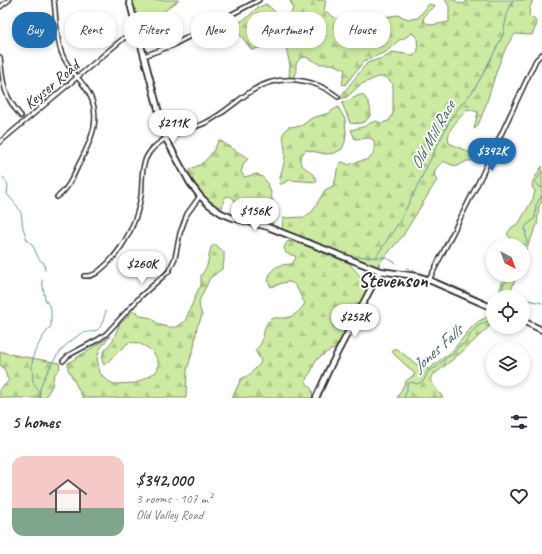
<!DOCTYPE html>
<meta charset="utf-8">
<style>
:root{--surface:#fff;--page:#f7f7f7;--text:#2b2b33;--muted:#7c7c81;--line:#e1e1e2;--accent:#1f6fb2}
body{margin:0;font-family:Caveat,sans-serif;background:var(--page);color:var(--text);height:100vh;display:flex;flex-direction:column;font-size:15px;white-space:nowrap}
*{box-sizing:border-box;margin:0}
p{font-size:13px;color:var(--muted)}
.icon{flex:none;width:22px;height:22px;fill:none;stroke:currentColor;stroke-width:2;stroke-linecap:round;stroke-linejoin:round}
.map{position:relative;height:398px;overflow:hidden}
.sheet{display:flex;flex-direction:column;background:var(--surface);flex:1}
.sheet>*{flex:none}
.banner{position:absolute;left:12px;top:12px;width:518px;height:36px;display:flex;gap:8px}
.needle{width:26px;rotate:139deg}
.buttons{position:absolute;left:486px;top:238px;display:grid;gap:8px}
.buttons a{display:grid;place-items:center;width:44px;height:44px;border-radius:50%;background:var(--surface);box-shadow:0 2px 6px #0003;font-size:20px}
.price{position:absolute;translate:-50% -34px;padding:0 9px;border-radius:14px;background:#fff;color:#222;font-size:13px;line-height:26px;filter:drop-shadow(0 1px 2px #0008)}
.price::after{content:'';position:absolute;left:50%;top:24px;width:12px;height:9px;margin-left:-6px;background:inherit;clip-path:polygon(0 0,100% 0,50% 100%)}
.price.selected{background:var(--accent);color:#fff}
ul{padding:0;list-style:none}
li{display:flex;align-items:center;gap:12px;height:100px;padding:0 12px}
li+li{border-top:1px solid var(--line)}
li span{display:grid;place-items:center;flex:none;width:112px;height:80px;border-radius:12px;color:#555}
li>.icon{margin-inline-start:auto}
span .icon{width:48px;height:48px;fill:#fffc;stroke-width:1}
li b{font-size:17px}
h2{display:flex;justify-content:space-between;align-items:center;height:48px;padding:0 12px;font-size:17px}
.chip{padding:0 14px;border-radius:16px;background:var(--surface);box-shadow:0 2px 6px #0003;font-size:14px;line-height:36px}
.chip.selected{background:var(--accent);color:#fff}
.map>svg:first-child{display:block}
.green{fill:#cdeaa2;stroke:#7c8a66}
.forest{fill:url(#forest-firs);stroke:#7c8a66}
.lines{fill:none;stroke-linecap:round;stroke-linejoin:round}
.stream{stroke:#63929b;stroke-width:1}
.street-casing{stroke:#2b2b2b;stroke-width:6}
.secondary-casing{stroke:#2b2b2b;stroke-width:8}
.street{stroke:#fff;stroke-width:3}
.secondary{stroke:#fff;stroke-width:4.5}
.labels{text-anchor:middle;stroke-width:3.5;stroke-linejoin:round;paint-order:stroke}
.street-label{font-size:16px;fill:#2b2b2b;stroke:#fff}
.water-label{font-size:17px;font-style:italic;fill:#475f63;stroke:#fff}
.district-label{font-size:20px;font-weight:bold;fill:#2b2b2b;stroke:#fff}
</style>
<div class="map">
<svg width="542" height="398" viewBox="0 0 542 398">
<defs>
<pattern id="forest-firs" width="22" height="20" patternUnits="userSpaceOnUse"><rect width="22" height="20" fill="#cdeaa2"/><path d="M5 1l3.5 6h-7zM16 11l3.5 6h-7z" fill="#b0c98c"/></pattern>
</defs>
<rect width="100%" height="100%" fill="#fff"/>
<filter id="ink" filterUnits="userSpaceOnUse"><feTurbulence type="fractalNoise" baseFrequency=".025" numOctaves="2"/><feDisplacementMap in="SourceGraphic" scale="8" xChannelSelector="R" yChannelSelector="G"/><feConvolveMatrix kernelMatrix="1 2 1 2 8 2 1 2 1" color-interpolation-filters="sRGB"/></filter>
<g filter="url(#ink)">
<g class="green">
<polygon points="130,0 179,0 142,28"/>
<polygon points="542,166 542,202 539,206 537,225 523,256 523,245 513,245 512,240 507,234 512,227 519,223 533,199 535,191 532,187 533,181"/>
<path d="M504,275h14c-5,10 -7,10 -6,21l-1,1h-13z"/>
</g>
<g class="forest">
<path d="M290,0h36l-2,10 14,10 9,4 12,-6h20l18,-3 12,4 9,-1 11,-14 6,2 -8,6 -4,7 1,3 8,3 17,-3v-16l-4,-6h10l3,3 6,1 3,-4h66l-3,7 -1,9 5,3 3,5 -5,11 -17,-1c-3,5 -8,10 -10,16 -12,25 -16,52 -28,77l-3,2 4,-17 -10,-3c-8,9 -23,21 -19,34l35,16 -2,1 -15,1 -9,5 -6,-1 -9,-4c-6,7 -12,10 -6,19l-35,57 -21,24 -2,5 -2,2 -95,-38 1,-12 21,-1 8,-5 13,-22 8,-4 3,-8 1,-8 3,-7 3,-1 6,3c16,-8 27,0 25,-25l-5,-2 -14,1 -4,-9 15,-4 4,-3 6,-2 5,2 8,-2 4,-8v-29l-7,-7h-9l-8,4 -8,3 -14,13 -7,2v-2l27,-34 18,-6 6,-5 23,3 4,-4 -1,-13 -5,-5 -9,6 -4,1 -13,12 -22,9 -19,24 -3,-1 3,-15 -13,-5h-13l-13,-7 -6,1 -4,6v10l-4,4 -3,-2 1,-11 -4,-17 -12,-7h-6l-6,6 -10,3 -19,-24 15,-9 9,-9 9,-4c10,7 9,13 23,12l4,-7z"/>
<path d="M360,95h3c14,15 8,32 -13,28l-8,-20z"/>
<path d="M338,107l7,12 1,14 -1,9 -3,7 -7,4 -9,1 -20,-4c-17,17 7,16 11,32l-28,-2 -7,4h-3c1,-11 5,-17 6,-28 1,-8 -2,-14 -2,-22l5,-7 13,-1 11,-8 17,-5z"/>
<path d="M219,140l27,17 2,2 -4,4 -3,9 3,5 13,-3c18,7 16,35 15,51l-3,1 -38,-11h6c4,-8 -1,-14 -7,-19l-5,1 -3,11 -2,2c-9,-7 -33,-29 -30,-41 16,-5 22,-15 29,-29z"/>
<path d="M288,241l6,1 18,6 37,15 18,21 -2,10 -29,54 -9,4 -11,8 -5,12 -4,5 -1,5 6,8 1,8h-81l9,-19 8,-4 11,-11 1,-3 -6,-11c2,-2 5,-4 6,-7 4,-6 1,-17 9,-23 3,-3 8,-2 12,-2 9,1 19,-7 23,-15 -6,-6 -7,-22 -18,-21 -5,0 -10,4 -16,5l-3,-6c3,-15 10,-16 24,-17l4,-6 -1,-2 -9,-3 -2,-6z"/>
<path d="M215,244l9,8v9l-2,8 -12,9 -11,23 1,8 2,6 -2,6 -3,6 -3,20 -7,23 -1,28h-103l-15,-29v-6c14,-9 29,-17 42,-27l-10,13 -3,9 3,15 8,8 6,3 22,-1 20,-11c10,-14 -14,-33 -28,-29l-24,22 -2,-4 1,-8 10,-13 6,-15 14,-14 4,1 4,4 11,2c5,8 17,10 25,9l8,-6 13,-31 3,-4v-10l6,-10 4,-19z"/>
<polygon points="493,311 493,323 462,352 432,376 430,380 443,398 397,398 406,381 415,374 393,353 392,349 397,349 420,367 429,369 452,351 472,327 479,321 487,317"/>
<polygon points="0,351 9,354 59,363 60,368 54,375 52,386 45,398 0,398 0,388 5,385 9,380 7,378 4,368 0,365"/>
</g>
<g class="lines">
<g class="stream">
<polyline points="542,172 535,182 542,189"/>
<polyline points="3,177 8,185 7,194 18,207 21,213 23,228 27,240 32,244 39,259 44,263 45,270"/>
<polyline points="517,245 520,243 525,245 527,243 525,227 535,218 536,205 542,195"/>
<path d="M355,256c11,1 19,2 30,1l11,6"/>
<polyline points="375,258 400,221 452,116 460,106 473,91 483,74 503,35 507,14 513,0"/>
<polyline points="406,268 427,275"/>
<polyline points="433,278 465,291 493,305"/>
<polyline points="501,295 510,297"/>
<polyline points="499,297 503,293 503,285 511,275"/>
<polyline points="523,299 542,303"/>
<polyline points="40,392 34,385 33,382 32,363 34,353 42,338 51,326 51,309 45,299 42,280"/>
<path d="M40,398c-2,-11 4,-19 9,-29 7,-14 16,-25 30,-34 5,-4 12,-2 18,-5 5,-3 7,-13 9,-19"/>
<path d="M404,398l3,-8v-6l4,-2 6,2c7,-2 8,-6 11,-13l9,-4 10,-10 5,-2 7,-9c9,-2 9,-10 15,-16 4,-6 14,-7 19,-13"/>
</g>
<g class="street-casing">
<g id="street">
<path d="M54,0c2,17 2,39 8,54 5,13 15,22 23,33 19,27 7,52 -6,77 -6,12 -11,26 -22,33"/>
<polyline points="0,7 9,0"/>
<polyline points="144,56 171,46 259,0"/>
<path d="M0,57c3,26 3,38 21,59"/>
<polyline points="0,142 112,48 124,38 137,32"/>
<path d="M84,276c11,1 16,-6 23,-12 18,-18 30,-43 34,-68 2,-15 -1,-30 8,-43 13,-18 38,-22 56,-30 17,-8 30,-21 45,-31 27,-19 63,-15 88,5"/>
<polyline points="429,280 481,177 536,60 542,54"/>
<polyline points="63,361 69,355 99,339 106,334 141,296 169,271 175,258 180,233 187,214 200,196"/>
</g>
</g>
<g class="secondary-casing">
<g id="secondary">
<polyline points="129,0 166,139 190,183 200,196 208,204 221,213 233,218 268,227 380,271 416,276 429,280 493,308"/>
<polyline points="523,321 542,330"/>
<polyline points="316,398 331,365 380,271"/>
</g>
</g>
<use href="#street" class="street"/>
<use href="#secondary" class="secondary"/>
</g>
</g>
<g class="labels">
<g class="street-label">
<text transform="translate(51 84) rotate(-40)" y="6">Keyser Road</text>
</g>
<g class="water-label">
<text transform="translate(432 135) rotate(-61)" y="6">Old Mill Race</text>
<text transform="translate(437 348) rotate(-42)" y="6">Jones Falls</text>
</g>
<g class="district-label">
<text x="393" y="287">Stevenson</text>
</g>
</g>
</svg>
<div class="buttons">
<a><svg class="needle" viewBox="-14 -14 28 28"><path d="M0-13l5 13h-10z" fill="#e53935"/><path d="M0 13l5-13h-10z" fill="#7c7c81"/></svg></a>
<a><svg class="icon" aria-label="locate" viewBox="0 0 24 24"><circle cx="12" cy="12" r="6"/><path d="M12 2v4M12 18v4M2 12h4M18 12h4"/></svg></a>
<a><svg class="icon" aria-label="layers" viewBox="0 0 24 24"><path d="M12 4l9 5-9 5-9-5zM3 14l9 5 9-5"/></svg></a>
</div>
<b class="price" style="left:173px;top:144px">$211K</b>
<b class="price selected" style="left:492px;top:172px">$342K</b>
<b class="price" style="left:255px;top:232px">$156K</b>
<b class="price" style="left:142px;top:285px">$260K</b>
<b class="price" style="left:355px;top:338px">$252K</b>
<div class="banner">
<a class="chip selected">Buy</a>
<a class="chip">Rent</a>
<a class="chip">Filters</a>
<a class="chip">New</a>
<a class="chip">Apartment</a>
<a class="chip">House</a>
</div>
</div>
<section class="sheet">
<h2>5 homes<svg class="icon" aria-label="filters" viewBox="0 0 24 24"><path d="M4 7h16M4 17h16"/><circle cx="9" cy="7" r="2"/><circle cx="15" cy="17" r="2"/></svg></h2>
<ul>
<li><span style="background:linear-gradient(#f6c9c9 65%,#7fa58c 0)"><svg class="icon" aria-label="home" viewBox="0 0 24 24"><path d="M3 11l9-7 9 7M6 9v11h12V9"/></svg></span><div><b>$342,000</b><p>3 rooms · 107 m²</p><p>Old Valley Road</p></div><svg class="icon" aria-label="heart" viewBox="0 0 24 24"><path d="M12 20l-8-8c-3-5 5-10 8-4 3-6 11-1 8 4z"/></svg></li>
</ul>
</section>
